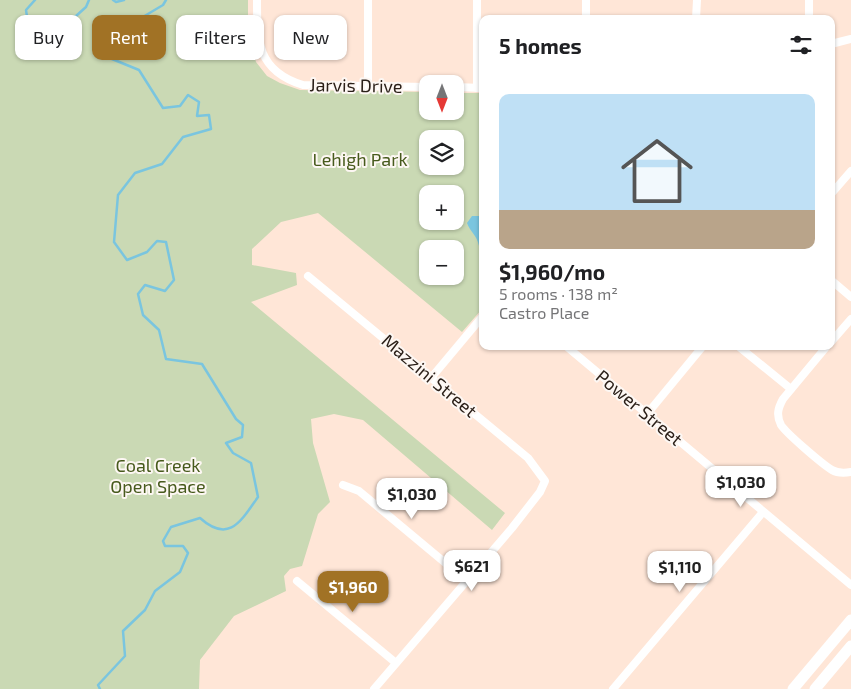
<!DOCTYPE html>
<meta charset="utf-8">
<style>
:root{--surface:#fff;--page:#f2f2f2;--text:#202124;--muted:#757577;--line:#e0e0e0;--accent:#a17225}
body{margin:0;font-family:"Exo 2",sans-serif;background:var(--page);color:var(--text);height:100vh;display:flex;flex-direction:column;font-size:19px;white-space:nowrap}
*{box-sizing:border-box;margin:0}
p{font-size:16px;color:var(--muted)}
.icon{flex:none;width:28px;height:28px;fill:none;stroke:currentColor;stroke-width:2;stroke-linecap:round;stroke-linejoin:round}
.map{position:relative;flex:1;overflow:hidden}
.side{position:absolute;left:479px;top:15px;width:356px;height:335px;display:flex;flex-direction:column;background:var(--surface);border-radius:10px;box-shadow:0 1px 4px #0004}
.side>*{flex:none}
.hud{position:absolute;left:15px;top:15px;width:389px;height:45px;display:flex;gap:10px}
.needle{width:32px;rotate:180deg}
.controls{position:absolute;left:419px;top:75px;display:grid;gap:10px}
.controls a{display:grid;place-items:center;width:45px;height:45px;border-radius:10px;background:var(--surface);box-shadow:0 1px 4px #0004;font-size:25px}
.price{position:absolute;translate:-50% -42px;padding:0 11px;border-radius:10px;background:#fff;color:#222;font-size:16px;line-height:32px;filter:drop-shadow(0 1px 2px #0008)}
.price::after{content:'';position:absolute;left:50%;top:30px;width:15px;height:11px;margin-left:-8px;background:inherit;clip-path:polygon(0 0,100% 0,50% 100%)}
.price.current{background:var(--accent);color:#fff}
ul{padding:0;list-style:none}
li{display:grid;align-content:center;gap:10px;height:265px;padding:0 20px}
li+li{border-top:1px solid var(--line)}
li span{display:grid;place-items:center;height:155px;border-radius:10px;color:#555}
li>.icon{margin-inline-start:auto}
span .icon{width:90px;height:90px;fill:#fffc;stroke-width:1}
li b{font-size:21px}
h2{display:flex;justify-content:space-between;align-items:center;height:60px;padding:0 20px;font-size:21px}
.chip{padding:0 18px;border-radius:10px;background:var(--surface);box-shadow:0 1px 4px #0004;font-size:18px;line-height:45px}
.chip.current{background:var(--accent);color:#fff}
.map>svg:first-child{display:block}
.green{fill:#cad9b4;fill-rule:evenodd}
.water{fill:#7ac5df}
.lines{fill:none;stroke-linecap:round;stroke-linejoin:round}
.stream{stroke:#7ac5df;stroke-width:2.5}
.street{stroke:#fff;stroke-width:8}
.secondary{stroke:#fff;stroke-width:11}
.labels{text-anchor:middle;stroke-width:4;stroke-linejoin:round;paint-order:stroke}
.street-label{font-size:18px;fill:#2b2019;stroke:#fdf7f3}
.park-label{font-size:18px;fill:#475a1c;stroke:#fdf7f3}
</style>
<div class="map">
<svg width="851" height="689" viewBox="0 0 851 689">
<rect width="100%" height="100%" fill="#ffe6d7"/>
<path class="green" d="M0,0h248v33l8,29 11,14 13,7 20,7 127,2 1,19h27v-18h27v216l-20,23 -144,-119 -37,9 -29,27v16l44,8 1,12 -46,17 254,211 -13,17 -129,-110 -29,-6 -23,5 2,24 17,59 -12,12 -16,52 -12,3 -6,7 2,15 -52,25 -34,44 -1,29h-199zM428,139h27v27h-27zM428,194h27v27h-27zM428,249h27v27h-27z"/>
<path class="water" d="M472,216h9l1,3v28l-3,-1c-2,-11 -9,-14 -12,-23z"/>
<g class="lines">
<g class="stream">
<polyline points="35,0 26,10 30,36 48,41 86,7 89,0"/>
<polyline points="113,0 116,2 124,0"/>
<path d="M100,689l-2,-4 27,-29 -2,-25 22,-21 10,-19 25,-19 8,-19 -5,-7h-18l-2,-5 8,-14 29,-9c29,26 41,3 58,-21l-7,-34 -18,-10 -7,-10 16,-6 1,-12 -7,-6 -34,-55 -36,-5 -7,-29 -16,-15 -5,-21 7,-9 20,6 9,-11 -8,-38 -9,-1 -10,11 -20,8 -13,-18 4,-47 17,-22 27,-9 21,-27 28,-8 -2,-14 -12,1 2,-14 -11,-7 -8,11 -17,2 -24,-38 -27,-11 -12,-17 6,-18 20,3 37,-22 3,-5"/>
</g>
<g class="street">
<path d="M257,0c0,41 0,71 46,85l125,2"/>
<polyline points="586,19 586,0"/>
<polyline points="696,19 697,0"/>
<polyline points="809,19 809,0"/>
<polyline points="831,44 851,39"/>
<polyline points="368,87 368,0"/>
<polyline points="455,87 482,88"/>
<polyline points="477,88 477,0"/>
<polyline points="831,194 851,171"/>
<polyline points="308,276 528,458 545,481 540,492 512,528 374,689"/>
<polyline points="831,280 851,297"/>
<polyline points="831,342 851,319"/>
<polyline points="566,346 851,585"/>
<polyline points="738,346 791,389"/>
<path d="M827,346l-44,53c-5,9 -7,16 -2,26 5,8 41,39 51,45 5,3 13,3 19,2"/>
<polyline points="431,378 482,317"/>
<polyline points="647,414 703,346"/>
<polyline points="343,485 359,491 467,581"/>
<polyline points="297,581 396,663"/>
<polyline points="613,689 763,512"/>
</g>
<g class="secondary">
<polyline points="793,689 851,620"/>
<polyline points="815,689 851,646"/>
</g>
</g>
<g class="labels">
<g class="street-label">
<text transform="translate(356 86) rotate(1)" y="6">Jarvis Drive</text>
<text transform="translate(429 376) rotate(40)" y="6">Mazzini Street</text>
<text transform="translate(639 408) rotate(40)" y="6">Power Street</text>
</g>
<g class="park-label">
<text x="360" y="166">Lehigh Park</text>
<text x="158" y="472">Coal Creek<tspan x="158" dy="21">Open Space</tspan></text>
</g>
</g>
</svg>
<div class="controls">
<a><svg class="needle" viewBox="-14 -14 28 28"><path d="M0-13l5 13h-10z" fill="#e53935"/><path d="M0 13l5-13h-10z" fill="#757577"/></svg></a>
<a><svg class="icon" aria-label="layers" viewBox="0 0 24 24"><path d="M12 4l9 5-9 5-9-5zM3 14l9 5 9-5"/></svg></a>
<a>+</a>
<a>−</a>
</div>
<b class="price" style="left:741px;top:508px">$1,030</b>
<b class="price" style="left:412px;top:520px">$1,030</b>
<b class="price" style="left:472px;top:592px">$621</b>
<b class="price" style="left:680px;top:593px">$1,110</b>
<b class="price current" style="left:353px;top:613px">$1,960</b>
<div class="hud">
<a class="chip">Buy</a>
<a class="chip current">Rent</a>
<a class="chip">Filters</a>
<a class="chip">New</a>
</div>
<section class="side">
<h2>5 homes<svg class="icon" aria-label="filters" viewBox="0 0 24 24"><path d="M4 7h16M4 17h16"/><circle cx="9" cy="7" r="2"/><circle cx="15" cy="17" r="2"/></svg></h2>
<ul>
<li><span style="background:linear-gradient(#bfe0f5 75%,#b9a48a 0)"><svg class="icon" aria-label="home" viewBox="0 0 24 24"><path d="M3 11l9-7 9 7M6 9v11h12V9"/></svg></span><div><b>$1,960/mo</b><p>5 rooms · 138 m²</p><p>Castro Place</p></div></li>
</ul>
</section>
</div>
